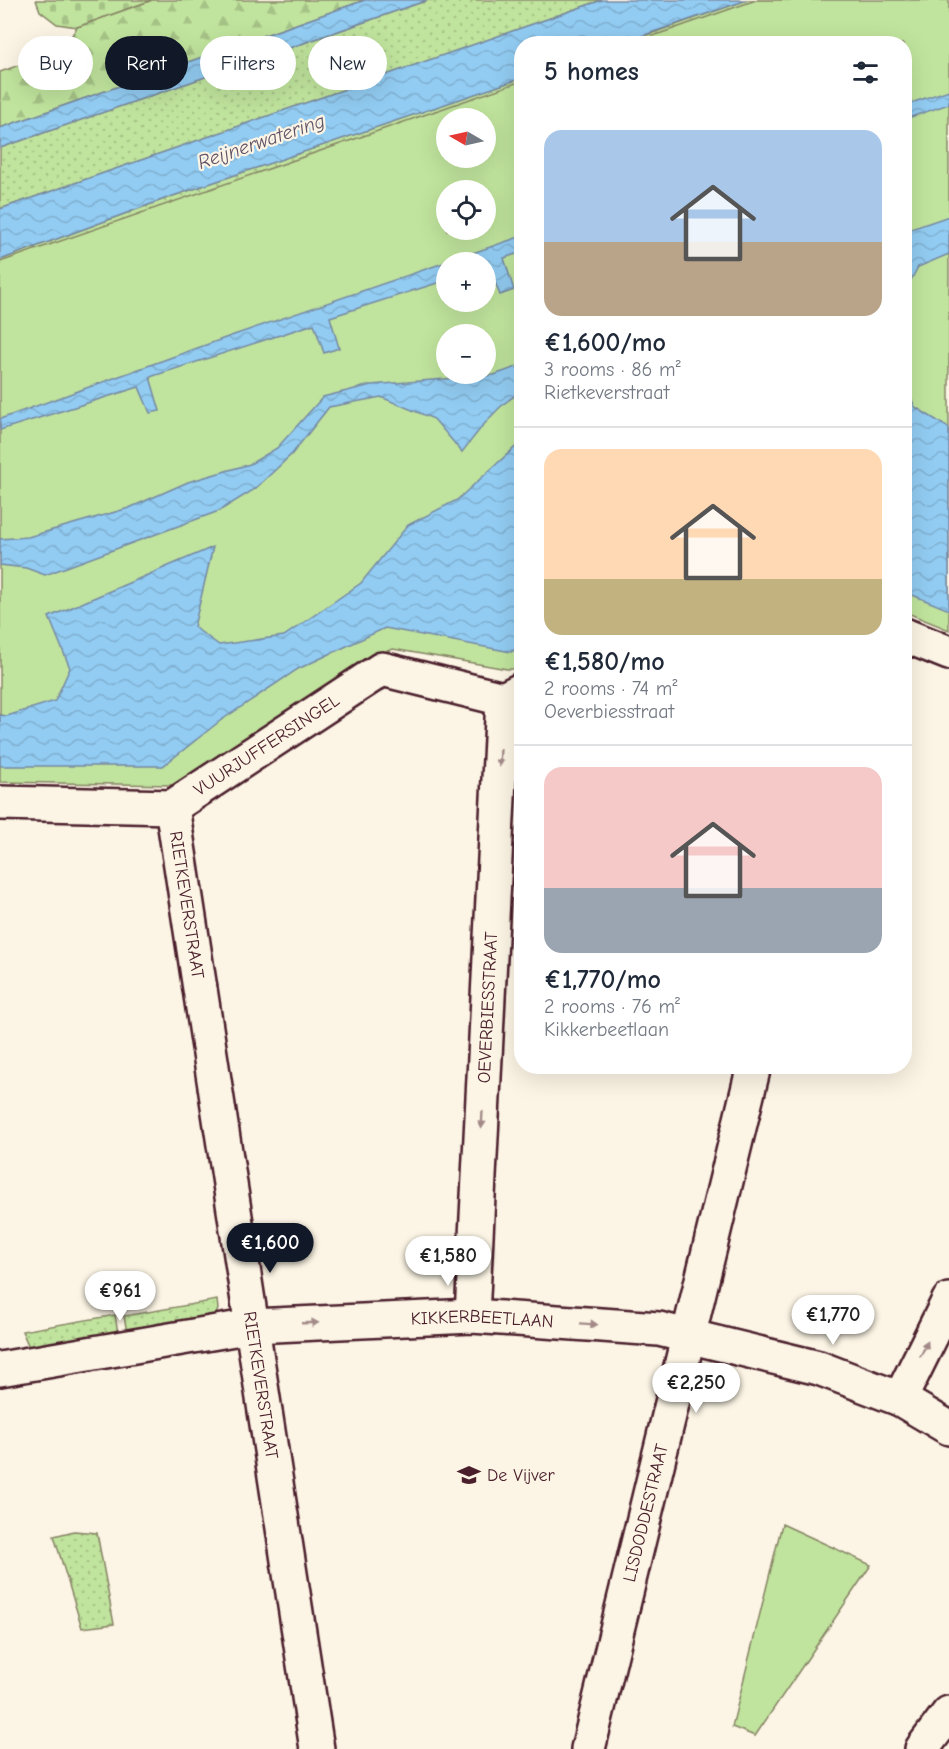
<!DOCTYPE html>
<meta charset="utf-8">
<style>
:root{--surface:#fff;--page:#f2f2f3;--text:#1f2937;--muted:#747a83;--line:#e0e1e3;--accent:#111827}
body{margin:0;font-family:"Comic Neue",sans-serif;background:var(--page);color:var(--text);height:100vh;display:flex;flex-direction:column;font-size:22px;white-space:nowrap}
*{box-sizing:border-box;margin:0}
p{font-size:20px;color:var(--muted)}
.icon{flex:none;width:33px;height:33px;fill:none;stroke:currentColor;stroke-width:2;stroke-linecap:round;stroke-linejoin:round}
.map{position:relative;flex:1;overflow:hidden}
.side{position:absolute;left:514px;top:36px;width:398px;height:1038px;display:flex;flex-direction:column;background:var(--surface);border-radius:24px;box-shadow:0 6px 24px #0002}
.side>*{flex:none}
.guide{position:absolute;left:18px;top:36px;width:406px;height:54px;display:flex;gap:12px}
.needle{width:39px;rotate:279deg}
.fabs{position:absolute;left:436px;top:108px;display:grid;gap:12px}
.fabs a{display:grid;place-items:center;width:60px;height:60px;border-radius:50%;background:var(--surface);box-shadow:0 6px 24px #0002;font-size:30px}
.price{position:absolute;translate:-50% -51px;padding:0 14px;border-radius:21px;background:#fff;color:#222;font-size:20px;line-height:39px;filter:drop-shadow(0 2px 3px #0008)}
.price::after{content:'';position:absolute;left:50%;top:36px;width:18px;height:14px;margin-left:-9px;background:inherit;clip-path:polygon(0 0,100% 0,50% 100%)}
.price.selected{background:var(--accent);color:#fff}
ul{padding:0;list-style:none}
li{display:grid;align-content:center;gap:12px;height:318px;padding:0 30px}
li+li{border-top:2px solid var(--line)}
li span{display:grid;place-items:center;height:186px;border-radius:18px;color:#555}
li>.icon{margin-inline-start:auto}
span .icon{width:108px;height:108px;fill:#fffc;stroke-width:1}
li b{font-size:26px}
h2{display:flex;justify-content:space-between;align-items:center;height:72px;padding:0 30px;font-size:26px}
.chip{padding:0 21px;border-radius:27px;background:var(--surface);box-shadow:0 6px 24px #0002;font-size:21px;line-height:54px}
.chip.selected{background:var(--accent);color:#fff}
.map>svg:first-child{display:block}
.grass{fill:url(#grass-dots);stroke:#858264;stroke-width:1.5}
.forest{fill:url(#forest-firs);stroke:#858264;stroke-width:1.5}
.cemetery{fill:url(#cemetery-stones);stroke:#858264;stroke-width:1.5}
.park{fill:#c0e49d;stroke:#858264;stroke-width:1.5;fill-rule:evenodd}
.water{fill:url(#water-waves);stroke:#7587a2;stroke-width:1.5}
.lines{fill:none;stroke-linecap:round;stroke-linejoin:round}
.street-casing{stroke:#4a1f2b;stroke-width:38}
.street{stroke:#fcf5e5;stroke-width:33}
.oneway{fill:#a38a88}
.labels{text-anchor:middle;stroke-width:4.5;stroke-linejoin:round;paint-order:stroke}
.street-label{font-size:18px;fill:#4a1f2b;stroke:#fcf5e5}
.poi-label{font-size:18px;fill:#4a1f2b;stroke:#fcf5e5;text-anchor:start}
.water-label{font-size:20px;font-style:italic;fill:#605367;stroke:#fcf5e5}
</style>
<div class="map">
<svg width="949" height="1749" viewBox="0 0 949 1749">
<defs>
<pattern id="grass-dots" width="8" height="8" patternUnits="userSpaceOnUse" patternTransform="scale(1.5)"><rect width="8" height="8" fill="#c0e49d"/><path d="M2 2h.1M6 6h.1" fill="none" stroke="#a6c387" stroke-width="1.8" stroke-linecap="round"/></pattern>
<pattern id="forest-firs" width="22" height="20" patternUnits="userSpaceOnUse" patternTransform="scale(1.5)"><rect width="22" height="20" fill="#c0e49d"/><path d="M5 1l3.5 6h-7zM16 11l3.5 6h-7z" fill="#a6c387"/></pattern>
<pattern id="cemetery-stones" width="16" height="16" patternUnits="userSpaceOnUse" patternTransform="scale(1.5)"><rect width="16" height="16" fill="#c0e49d"/><path d="M2 7V4a2 2 0 0 1 4 0v3zM10 15v-3a2 2 0 0 1 4 0v3z" fill="#a6c387"/></pattern>
<pattern id="water-waves" width="16" height="10" patternUnits="userSpaceOnUse" patternTransform="scale(1.5)"><rect width="16" height="10" fill="#92ccf2"/><path d="M0 5q4-4 8 0t8 0" fill="none" stroke="#7fafd0"/></pattern>
</defs>
<rect width="100%" height="100%" fill="#fcf5e5"/>
<filter id="ink" filterUnits="userSpaceOnUse"><feTurbulence type="fractalNoise" baseFrequency=".0167" numOctaves="2"/><feDisplacementMap in="SourceGraphic" scale="12" xChannelSelector="R" yChannelSelector="G"/><feConvolveMatrix kernelMatrix="1 2 1 2 8 2 1 2 1" color-interpolation-filters="sRGB"/></filter>
<g filter="url(#ink)">
<g class="grass">
<polygon points="428,0 602,0 0,209 0,148"/>
<polygon points="747,0 795,0 669,43 621,44"/>
<polygon points="522,78 522,94 447,118 0,274 0,260 170,197"/>
<polygon points="217,1300 218,1309 215,1318 127,1333 124,1316"/>
<polygon points="115,1315 118,1333 29,1347 22,1331"/>
<polygon points="74,1531 97,1533 114,1624 82,1628 54,1536"/>
</g>
<polygon class="forest" points="152,0 365,0 0,128 0,72 63,49 77,27"/>
<polygon class="cemetery" points="36,0 152,0 77,27 57,24 40,11"/>
<g class="park">
<polygon points="756,0 949,0 949,630 905,612 904,44 630,44"/>
<path d="M522,81v588h-15l-114,-20 -27,10 -193,126 -173,-3v-520zM447,118h39v40h-39zM447,190h39v40h-39zM447,262h39v40h-39zM447,334h39v40h-39z"/>
<polygon points="782,1524 871,1565 755,1736 732,1727"/>
</g>
<g class="water">
<polygon points="365,0 428,0 0,148 0,128"/>
<polygon points="602,0 747,0 621,43 522,44 522,78 170,197 0,260 0,209"/>
<polygon points="949,90 949,104 905,119 905,105"/>
<polygon points="949,216 949,254 918,267 905,291 905,231"/>
<polygon points="522,236 522,252 504,258 514,290 500,295 489,267 486,268 486,262 447,262 447,280 330,317 339,348 324,353 314,324 150,377 160,411 150,413 139,387 0,430 0,419 228,337"/>
<path d="M522,365v27c-23,10 -45,41 -60,60l-28,-33 -53,-22 -52,10 -37,47 -37,35 -36,22 -174,64 -19,-7 -26,-3v-26l28,-2 101,-29 59,-26 62,-18 27,-16 46,-51 48,-12 123,-10z"/>
<polygon points="905,384 915,407 949,428 949,610 905,592"/>
<polygon points="522,441 522,646 511,652 385,628 298,669 220,721 163,766 0,766 0,715 7,716 55,701 70,668 49,617 213,547 194,627 219,645 284,636 361,583 408,525 457,500"/>
</g>
<g class="lines">
<g class="street-casing">
<g id="street">
<polyline points="904,635 949,653"/>
<path id="s1" d="M0,803l172,4 210,-138 121,30 18,-9"/>
<path id="s2" d="M172,807l145,942"/>
<path id="s3" d="M472,1316l31,-617"/>
<path id="s4" d="M0,1369l252,-43 220,-10 187,13 160,39 81,31 49,29"/>
<polyline points="900,1399 949,1300"/>
<path id="s5" d="M588,1749l166,-683"/>
<polyline points="922,1749 949,1713"/>
</g>
</g>
<use href="#street" class="street"/>
</g>
<defs><path id="oneway-solid" d="M-6-.8H1V-3.2L6.5 0L1 3.2V.8H-6Z" transform="scale(1.5)"/></defs>
<g class="oneway">
<use href="#oneway-solid" transform="translate(500 758) rotate(93)"/>
<use href="#oneway-solid" transform="translate(482 1120) rotate(93)"/>
<use href="#oneway-solid" transform="translate(310 1323) rotate(-2)"/>
<use href="#oneway-solid" transform="translate(589 1324) rotate(4)"/>
<use href="#oneway-solid" transform="translate(924 1349) rotate(-64)"/>
</g>
</g>
<defs>
<g id="school-bare" transform="scale(1.8)"><path d="M0-5L7-2L0 1L-7-2ZM-4 1L0 2.5L4 1V4Q0 6-4 4Z" fill="#4a1f2b" stroke="#fcf5e5" stroke-width="2.5" paint-order="stroke"/></g>
</defs>
<g fill-rule="evenodd">
<use href="#school-bare" x="469" y="1475"/>
</g>
<g class="labels">
<g class="street-label">
<text dy="6" stroke="none"><textPath href="#s1" startOffset="285">VUURJUFFERSINGEL</textPath></text>
<text dy="6" stroke="none"><textPath href="#s2" startOffset="99">RIETKEVERSTRAAT</textPath></text>
<text dy="6" stroke="none"><textPath href="#s3" startOffset="309">OEVERBIESSTRAAT</textPath></text>
<text dy="6" stroke="none"><textPath href="#s4" startOffset="486">KIKKERBEETLAAN</textPath></text>
<text dy="6" stroke="none"><textPath href="#s2" startOffset="585">RIETKEVERSTRAAT</textPath></text>
<text dy="6" stroke="none"><textPath href="#s5" startOffset="243">LISDODDESTRAAT</textPath></text>
</g>
<g class="poi-label">
<text x="487" y="1481">De Vijver</text>
</g>
<g class="water-label">
<text transform="translate(261 141) rotate(-19)" y="7">Reijnerwatering</text>
</g>
</g>
</svg>
<div class="fabs">
<a><svg class="needle" viewBox="-14 -14 28 28"><path d="M0-13l5 13h-10z" fill="#e53935"/><path d="M0 13l5-13h-10z" fill="#747a83"/></svg></a>
<a><svg class="icon" aria-label="locate" viewBox="0 0 24 24"><circle cx="12" cy="12" r="6"/><path d="M12 2v4M12 18v4M2 12h4M18 12h4"/></svg></a>
<a>+</a>
<a>−</a>
</div>
<b class="price selected" style="left:270px;top:1274px">€1,600</b>
<b class="price" style="left:448px;top:1287px">€1,580</b>
<b class="price" style="left:120px;top:1322px">€961</b>
<b class="price" style="left:833px;top:1346px">€1,770</b>
<b class="price" style="left:696px;top:1414px">€2,250</b>
<div class="guide">
<a class="chip">Buy</a>
<a class="chip selected">Rent</a>
<a class="chip">Filters</a>
<a class="chip">New</a>
</div>
<section class="side">
<h2>5 homes<svg class="icon" aria-label="filters" viewBox="0 0 24 24"><path d="M4 7h16M4 17h16"/><circle cx="9" cy="7" r="2"/><circle cx="15" cy="17" r="2"/></svg></h2>
<ul>
<li><span style="background:linear-gradient(#a9c7e8 60%,#b9a48a 0)"><svg class="icon" aria-label="home" viewBox="0 0 24 24"><path d="M3 11l9-7 9 7M6 9v11h12V9"/></svg></span><div><b>€1,600/mo</b><p>3 rooms · 86 m²</p><p>Rietkeverstraat</p></div></li>
<li><span style="background:linear-gradient(#ffd9b3 70%,#c2b280 0)"><svg class="icon" aria-label="home" viewBox="0 0 24 24"><path d="M3 11l9-7 9 7M6 9v11h12V9"/></svg></span><div><b>€1,580/mo</b><p>2 rooms · 74 m²</p><p>Oeverbiesstraat</p></div></li>
<li><span style="background:linear-gradient(#f6c9c9 65%,#9aa5b1 0)"><svg class="icon" aria-label="home" viewBox="0 0 24 24"><path d="M3 11l9-7 9 7M6 9v11h12V9"/></svg></span><div><b>€1,770/mo</b><p>2 rooms · 76 m²</p><p>Kikkerbeetlaan</p></div></li>
</ul>
</section>
</div>
